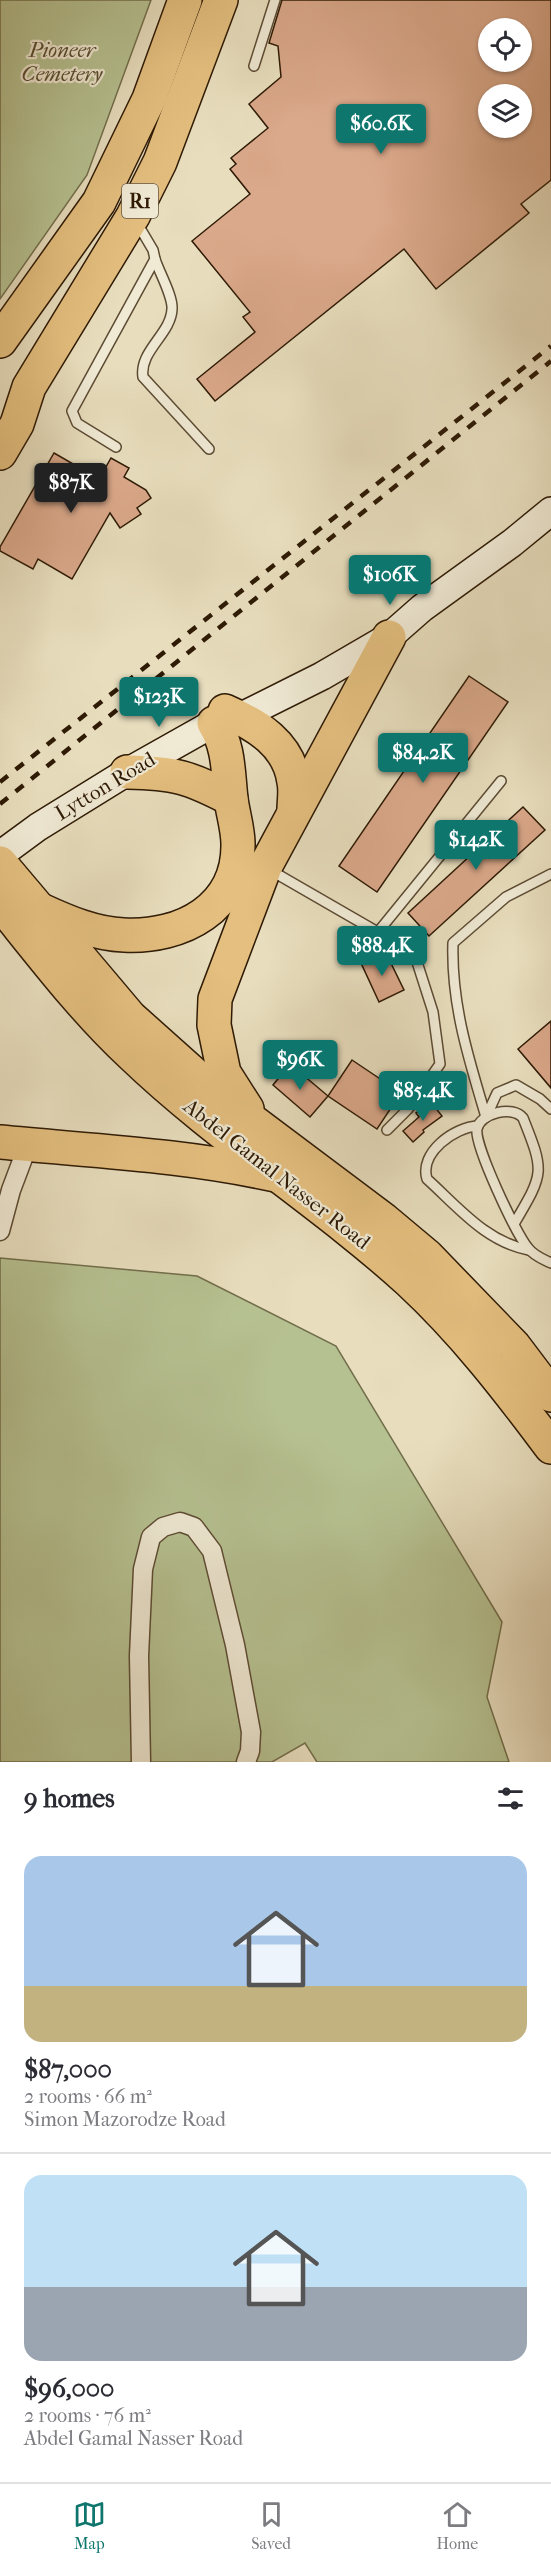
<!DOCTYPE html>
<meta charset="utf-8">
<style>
:root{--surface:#fff;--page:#f2f2f3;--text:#2b2b33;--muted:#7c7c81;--line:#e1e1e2;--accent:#0f766e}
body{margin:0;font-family:"IM FELL French Canon",serif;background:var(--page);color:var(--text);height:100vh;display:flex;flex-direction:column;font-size:22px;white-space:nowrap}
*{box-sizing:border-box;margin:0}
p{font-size:20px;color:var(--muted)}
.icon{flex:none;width:33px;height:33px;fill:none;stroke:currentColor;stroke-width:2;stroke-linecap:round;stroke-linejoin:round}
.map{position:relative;height:1762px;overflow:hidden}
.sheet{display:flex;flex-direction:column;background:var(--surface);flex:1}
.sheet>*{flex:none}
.controls{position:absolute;left:478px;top:18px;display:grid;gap:12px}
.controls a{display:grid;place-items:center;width:54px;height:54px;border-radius:50%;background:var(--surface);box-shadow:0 2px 4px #0004;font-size:30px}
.price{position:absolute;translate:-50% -51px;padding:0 14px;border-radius:6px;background:var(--accent);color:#fff;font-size:20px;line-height:39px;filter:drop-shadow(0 2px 3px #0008)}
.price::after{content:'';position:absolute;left:50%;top:36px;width:18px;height:14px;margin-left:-9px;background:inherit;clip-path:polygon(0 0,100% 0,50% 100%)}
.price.selected{background:#222;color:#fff}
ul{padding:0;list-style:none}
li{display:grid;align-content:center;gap:12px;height:318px;padding:0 24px}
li+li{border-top:2px solid var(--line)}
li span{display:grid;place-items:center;height:186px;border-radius:18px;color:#555}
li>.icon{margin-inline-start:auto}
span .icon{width:108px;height:108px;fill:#fffc;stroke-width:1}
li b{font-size:26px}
h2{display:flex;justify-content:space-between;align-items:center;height:72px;padding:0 24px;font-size:26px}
.tab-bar{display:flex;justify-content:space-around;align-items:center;height:84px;border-top:2px solid var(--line);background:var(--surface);font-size:16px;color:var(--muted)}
.tab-bar a{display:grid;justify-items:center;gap:3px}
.tab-bar .selected{color:var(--accent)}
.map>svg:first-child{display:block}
.green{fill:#b6c191;stroke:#726e4b;stroke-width:1.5}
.building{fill:#daa88a;stroke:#2e1a05;stroke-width:1.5;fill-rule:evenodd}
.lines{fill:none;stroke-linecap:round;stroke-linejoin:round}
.lane-casing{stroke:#5c4b33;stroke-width:12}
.street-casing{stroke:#5c4b33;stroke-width:21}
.secondary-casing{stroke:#2e1a05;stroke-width:30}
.highway-casing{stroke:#2e1a05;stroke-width:36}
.lane{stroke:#f0ead5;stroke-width:9}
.street{stroke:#f0ead5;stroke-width:18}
.secondary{stroke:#f0ead5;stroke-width:27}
.highway{stroke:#e4bf7f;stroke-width:33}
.rail{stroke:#2e1a05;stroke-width:4.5;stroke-dasharray:10 10;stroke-linecap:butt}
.labels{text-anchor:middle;stroke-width:4.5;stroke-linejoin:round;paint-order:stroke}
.shield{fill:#f0ead5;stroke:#685843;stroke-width:1.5}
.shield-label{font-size:20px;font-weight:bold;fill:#2e1a05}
.park-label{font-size:21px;font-style:italic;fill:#574c2f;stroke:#f0ead5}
.street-label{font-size:21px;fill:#2e1a05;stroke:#f0ead5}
</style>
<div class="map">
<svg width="551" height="1762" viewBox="0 0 551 1762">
<rect width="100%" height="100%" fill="#e8debe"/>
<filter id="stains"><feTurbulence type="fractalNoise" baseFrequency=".00333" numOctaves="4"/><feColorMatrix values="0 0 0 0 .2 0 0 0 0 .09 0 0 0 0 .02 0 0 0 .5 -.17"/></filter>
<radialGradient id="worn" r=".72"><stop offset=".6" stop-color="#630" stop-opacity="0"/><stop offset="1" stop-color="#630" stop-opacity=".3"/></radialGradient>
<g class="green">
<polygon points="0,0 151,0 87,175 0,299"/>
<polygon points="0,1258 197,1276 336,1346 502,1622 487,1697 509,1762 317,1762 305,1743 272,1762 0,1762"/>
</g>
<g class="building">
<path d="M282,0h269v180l-30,24 8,9 -93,76 -32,-40 -189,152 -18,-22 58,-47 -12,-15 7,-5 -58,-71 58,-47 -20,-25 6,-5 -5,-6 37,-30 -19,-24 32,-27 -3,-31 -9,-3zM489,28h33v34h-33zM489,94h33v34h-33z"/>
<polygon points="54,453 99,479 111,458 129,468 124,477 146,490 151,498 137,508 141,514 120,528 110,513 72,579 38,559 33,569 0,551 0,547"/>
<polygon points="469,676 508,702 377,892 339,866"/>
<polygon points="523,807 545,830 429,936 408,913"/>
<polygon points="385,951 404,990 379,1002 361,963"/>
<polygon points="551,1021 551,1088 518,1049"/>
<polygon points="352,1060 401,1093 377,1129 328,1096"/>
<polygon points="290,1064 328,1096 310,1117 273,1085"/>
<polygon points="431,1102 442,1116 423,1130 424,1132 413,1142 403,1131 419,1117 416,1113"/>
</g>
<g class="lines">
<g class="lane-casing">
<g id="lane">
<polyline points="254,66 275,0"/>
<path d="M155,259c4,13 18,37 17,50 -1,25 -33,42 -29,68l66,72"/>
<polyline points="116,447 77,423 72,411 155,259 153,250 137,223"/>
<polyline points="270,870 400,945 417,962 433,1012 440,1064 408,1109 387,1130"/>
<polyline points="378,932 501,781"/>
<path d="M486,1117c-17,-57 -35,-113 -33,-174l53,-46 45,-23"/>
<polyline points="486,1117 497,1093 516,1085 540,1099 551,1109"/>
<path d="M478,1126c-24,1 -59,27 -51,53 31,28 59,63 102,71"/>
<path d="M514,1224c30,-51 31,-51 9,-106 -10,-13 -43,-5 -46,11 -3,16 39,105 51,119 6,8 15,11 23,15"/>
</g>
</g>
<g class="street-casing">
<g id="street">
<polyline points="0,1231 11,1190 28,1145"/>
<polyline points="141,1762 139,1656 143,1569 151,1537 163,1527 180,1522 194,1527 212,1551 235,1645 251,1732 250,1751 246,1762"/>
</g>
</g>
<g class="secondary-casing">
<polyline id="secondary" points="0,855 38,827 127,772 214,723 240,717 322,676 389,637 422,608 512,543 551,511"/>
</g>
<g class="highway-casing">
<g id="highway">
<polyline points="0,341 99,202 149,99 185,0"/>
<polyline points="0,453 17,424 29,387 133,216 160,162 221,0"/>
<path d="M225,711c32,14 64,33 69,71 2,9 0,19 0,28"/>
<path d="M127,772c48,1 62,5 104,27"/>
<polyline points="0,863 130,1017 215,1093 384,1220 427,1256 514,1346 551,1395"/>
<path d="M0,903c42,52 82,105 131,151 86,83 190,147 278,227 54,50 98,107 142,166"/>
<path d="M41,910c26,12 54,24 83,25 58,3 115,-27 114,-91 0,-15 -5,-30 -7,-45 -3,-27 -2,-53 -17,-76"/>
<polyline points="247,1109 224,1073 214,1025 215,999 265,867 389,637"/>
<path d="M0,1142c92,9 185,13 275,33"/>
</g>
</g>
<use href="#lane" class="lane"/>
<use href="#street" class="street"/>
<use href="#secondary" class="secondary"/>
<use href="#highway" class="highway"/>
<g class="rail">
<polyline points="0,782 551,346"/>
<polyline points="0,804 551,361"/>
</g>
</g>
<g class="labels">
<rect class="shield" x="122" y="184" width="36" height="34" rx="4.5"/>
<g class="shield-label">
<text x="140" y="208">R1</text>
</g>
<g class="park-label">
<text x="62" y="57">Pioneer<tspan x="62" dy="24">Cemetery</tspan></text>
</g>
<g class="street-label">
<text transform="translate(105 786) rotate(-31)" y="7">Lytton Road</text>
<text transform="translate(277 1174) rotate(38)" y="7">Abdel Gamal Nasser Road</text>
</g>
</g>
<rect width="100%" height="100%" filter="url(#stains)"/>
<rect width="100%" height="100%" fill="url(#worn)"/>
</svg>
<div class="controls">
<a><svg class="icon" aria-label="locate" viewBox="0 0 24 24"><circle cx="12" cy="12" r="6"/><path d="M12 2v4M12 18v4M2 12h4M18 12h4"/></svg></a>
<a><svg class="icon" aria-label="layers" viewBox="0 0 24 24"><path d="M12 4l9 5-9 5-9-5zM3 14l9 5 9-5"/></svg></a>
</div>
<b class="price" style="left:381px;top:155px">$60.6K</b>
<b class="price selected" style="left:71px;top:514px">$87K</b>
<b class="price" style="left:390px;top:606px">$106K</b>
<b class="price" style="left:159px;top:728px">$123K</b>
<b class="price" style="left:423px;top:784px">$84.2K</b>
<b class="price" style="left:476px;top:871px">$142K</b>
<b class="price" style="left:382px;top:977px">$88.4K</b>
<b class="price" style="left:300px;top:1091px">$96K</b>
<b class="price" style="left:423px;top:1122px">$85.4K</b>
</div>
<section class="sheet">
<h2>9 homes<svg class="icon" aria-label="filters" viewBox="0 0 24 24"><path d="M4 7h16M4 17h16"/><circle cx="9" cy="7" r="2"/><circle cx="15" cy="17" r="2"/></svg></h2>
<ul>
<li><span style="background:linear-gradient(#a9c7e8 70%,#c2b280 0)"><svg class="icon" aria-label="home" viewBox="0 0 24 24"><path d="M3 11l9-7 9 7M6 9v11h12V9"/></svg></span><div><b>$87,000</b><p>2 rooms · 66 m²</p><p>Simon Mazorodze Road</p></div></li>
<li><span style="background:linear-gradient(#bfe0f5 60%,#9aa5b1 0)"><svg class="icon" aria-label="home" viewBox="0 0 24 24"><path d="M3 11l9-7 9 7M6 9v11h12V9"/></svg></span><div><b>$96,000</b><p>2 rooms · 76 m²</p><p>Abdel Gamal Nasser Road</p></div></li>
</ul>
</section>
<nav class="tab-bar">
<a class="selected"><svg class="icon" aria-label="map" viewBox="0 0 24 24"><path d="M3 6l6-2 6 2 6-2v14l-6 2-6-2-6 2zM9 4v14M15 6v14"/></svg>Map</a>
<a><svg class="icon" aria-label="saved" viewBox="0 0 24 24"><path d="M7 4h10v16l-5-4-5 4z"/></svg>Saved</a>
<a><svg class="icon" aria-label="home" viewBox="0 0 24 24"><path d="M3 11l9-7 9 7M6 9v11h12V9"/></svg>Home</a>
</nav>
